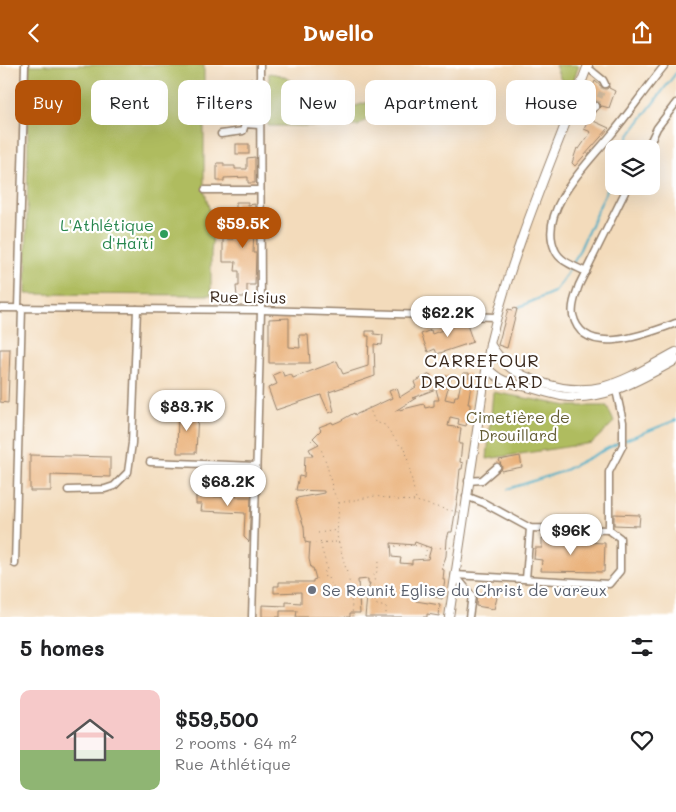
<!DOCTYPE html>
<meta charset="utf-8">
<style>
:root{--surface:#fff;--page:#f6f6f6;--text:#202124;--muted:#757577;--accent:#b45309}
body{margin:0;font-family:Mali,sans-serif;background:var(--page);color:var(--text);height:100vh;display:flex;flex-direction:column;font-size:19px;white-space:nowrap}
*{box-sizing:border-box;margin:0}
p{font-size:16px;color:var(--muted)}
.icon{flex:none;width:28px;height:28px;fill:none;stroke:currentColor;stroke-width:2;stroke-linecap:round;stroke-linejoin:round}
.map{position:relative;height:552px;overflow:hidden}
.drawer{display:flex;flex-direction:column;background:var(--surface);flex:1}
.drawer>*{flex:none}
.guide{position:absolute;left:15px;top:15px;width:646px;height:45px;display:flex;gap:10px}
.tools{position:absolute;left:605px;top:75px;display:grid;gap:10px}
.tools a{display:grid;place-items:center;width:55px;height:55px;border-radius:10px;background:var(--surface);box-shadow:0 5px 20px #0002;font-size:25px}
.price{position:absolute;translate:-50% -42px;padding:0 11px;border-radius:18px;background:#fff;color:#222;font-size:16px;line-height:32px;filter:drop-shadow(0 1px 2px #0008)}
.price::after{content:'';position:absolute;left:50%;top:30px;width:15px;height:11px;margin-left:-8px;background:inherit;clip-path:polygon(0 0,100% 0,50% 100%)}
.price.active{background:var(--accent);color:#fff}
ul{padding:0;list-style:none}
li{display:flex;align-items:center;gap:15px;height:125px;padding:0 20px}
li span{display:grid;place-items:center;flex:none;width:140px;height:100px;border-radius:10px;color:#555}
li>.icon{margin-inline-start:auto}
span .icon{width:60px;height:60px;fill:#fffc;stroke-width:1}
li b{font-size:21px}
h2{display:flex;justify-content:space-between;align-items:center;height:60px;padding:0 20px;font-size:21px}
.tag{padding:0 18px;border-radius:10px;background:var(--surface);box-shadow:0 5px 20px #0002;font-size:18px;line-height:45px}
.tag.active{background:var(--accent);color:#fff}
header{display:flex;justify-content:space-between;align-items:center;height:65px;padding:0 20px;background:var(--accent);color:#fff;font-size:22px;font-weight:700}
.map>svg:first-child{display:block}
.green{fill:#afbc5e;stroke:#75733e}
.lines{fill:none;stroke-linecap:round;stroke-linejoin:round}
.stream{stroke:#46acc5;stroke-width:2}
.building{fill:#eab27c;fill-rule:evenodd}
.minor-tunnel{stroke:#ceb89c;stroke-width:6;stroke-dasharray:6 3;stroke-linecap:butt}
.minor-casing{stroke:#97826c;stroke-width:9}
.major-casing{stroke:#97826c;stroke-width:10}
.path{stroke:#97826c;stroke-width:1;stroke-dasharray:1 4;stroke-linecap:butt}
.minor{stroke:#fff;stroke-width:6}
.major{stroke:#fff;stroke-width:8}
.leisure-dot{fill:#2e9e5b;stroke:#fff;stroke-width:2}
.worship-dot{fill:#6b7280;stroke:#fff;stroke-width:2}
.labels{text-anchor:middle;stroke-width:4.5;stroke-linejoin:round;paint-order:stroke}
.leisure-label{font-size:16px;fill:#27864d;stroke:#fff;text-anchor:end}
.street-label{font-size:16px;fill:#3b2a1e;stroke:#fff}
.park-label{font-size:16px;fill:#645d34;stroke:#fff}
.worship-label{font-size:16px;fill:#5b616d;stroke:#fff;text-anchor:start}
.neighbourhood-label{font-size:18px;letter-spacing:1px;fill:#3b2a1e;stroke:#fff}
</style>
<header><svg class="icon" aria-label="back" viewBox="0 0 24 24"><path d="M15 5l-7 7 7 7"/></svg>Dwello<svg class="icon" aria-label="share" viewBox="0 0 24 24"><path d="M12 15V3M7 8l5-5 5 5M5 13v7h14v-7"/></svg></header>
<div class="map">
<svg width="676" height="552" viewBox="0 0 676 552">
<rect width="100%" height="100%" fill="#fff"/>
<filter id="ink" filterUnits="userSpaceOnUse"><feTurbulence type="fractalNoise" baseFrequency=".02" numOctaves="2"/><feDisplacementMap in="SourceGraphic" scale="10" xChannelSelector="R" yChannelSelector="G"/><feConvolveMatrix kernelMatrix="1 2 1 2 8 2 1 2 1" color-interpolation-filters="sRGB"/></filter>
<filter id="wash" filterUnits="userSpaceOnUse"><feTurbulence type="fractalNoise" baseFrequency=".0096" numOctaves="4" result="noise"/><feDisplacementMap in="SourceGraphic" scale="20" xChannelSelector="R" yChannelSelector="G"/><feGaussianBlur stdDeviation="1.12" result="paint"/><feColorMatrix in="noise" values="0 0 0 0 0 0 0 0 0 0 0 0 0 0 0 0 0 1.4 0 .05"/><feComposite in="paint" operator="in"/></filter>
<g filter="url(#wash)">
<rect width="100%" height="100%" fill="#f3dbbb"/>
<g class="green">
<polygon points="29,0 204,0 204,124 214,162 211,188 211,230 26,229"/>
<polygon points="555,0 579,0 573,17 561,15"/>
<path d="M269,8l11,2 19,9 23,6 20,14 10,3 27,-8c-1,13 -11,20 -21,27h-90z"/>
<polygon points="493,327 568,341 607,341 614,357 592,378 487,394"/>
</g>
<g class="lines">
<g class="stream">
<polyline points="624,84 630,69 676,8"/>
<polyline points="519,242 554,227 562,217 576,193 614,109"/>
<polyline points="625,375 676,355"/>
<polyline points="508,424 561,407 620,377"/>
</g>
</g>
<g id="blocks">
<g class="building">
<polygon points="244,14 252,14 254,18 254,50 239,50 238,32 226,32 226,18 244,18"/>
<polygon points="595,16 603,23 607,24 609,21 609,23 615,26 609,43 602,41 600,43 601,40 597,36 590,39 586,38"/>
<polygon points="224,47 239,47 238,60 224,60"/>
<polygon points="589,54 609,63 575,101 572,98 577,83 579,84 591,67 584,64"/>
<rect x="236" y="79" width="13" height="10"/>
<polygon points="255,92 255,118 248,118 248,112 224,113 224,116 217,116 217,98 224,98 224,101 235,101 235,104 247,104 247,93"/>
<polygon points="236,137 248,137 248,140 255,139 253,188 256,188 255,220 247,220 247,232 237,232 236,221 239,221 239,206 235,206 236,197 223,197 223,174 233,174 233,166 236,166 236,162 245,162 245,149 236,149"/>
<polygon points="513,243 517,244 507,283 498,280 508,244 512,245"/>
<polygon points="289,253 289,282 300,283 299,270 308,270 310,298 269,298 269,254"/>
<polygon points="458,256 459,260 466,257 473,277 437,289 435,284 428,287 421,269 431,265 432,269 445,264 444,261"/>
<polygon points="366,266 374,266 374,269 383,270 382,280 374,279 375,311 329,327 334,346 329,348 321,330 276,345 268,323 277,319 273,310 282,306 284,311 291,309 293,313 337,296 343,309 368,301 369,271 366,271"/>
<polygon points="0,284 10,284 8,338 0,337"/>
<path d="M463,308h6v5h3l-4,26h2v6l-4,16 -8,-2 1,-5 -9,-2 -2,9 13,2 -2,16h3l-2,18 3,1 -1,6h-2l-2,20h1l-7,43h-3l-2,7 -1,17 -4,13 2,1 -1,10h2l-3,19 -26,-8v10l24,4 -1,11 -12,-2v3h-62l2,-20 3,-14h-2v-4l-10,1 2,33h-10v4h-54l1,-6h-17v6h-18v-12l24,1v-4l15,1v-11l-27,1v-7h5v-4h34v-2l3,-1 -3,-11h-2l-2,-9 1,-16 -5,-1 -1,-15 -8,-25 1,-4 27,-5v-2l-28,-1 3,-14 5,1 1,-21h8l-4,-7 10,-5 -6,-6 8,-8 -2,-3 13,-5 1,2 7,-3 14,-8 1,2 37,-17 -3,-7 8,-3 3,9 16,-10 -2,-5 16,-8 3,7 16,-6 2,5 -10,5 7,3 -3,11 9,2 1,-5h3zM436,324l3,11h-5v6l-9,2 -1,-4 -29,7 21,-13h-4zM415,477l16,6 -3,11 -16,1v4l-12,-1 1,-5 -9,-1 -1,-14 23,2z"/>
<polygon points="178,347 198,347 196,388 177,388"/>
<polygon points="30,390 110,392 110,412 51,410 51,426 30,426"/>
<polygon points="520,391 522,402 501,406 502,402 499,395"/>
<polygon points="229,426 237,427 236,432 251,432 249,477 244,472 245,448 201,446 202,439 196,439 196,431 229,432"/>
<polygon points="614,449 640,450 639,461 614,460"/>
<polygon points="542,473 554,473 554,476 605,478 604,507 541,506 542,495 534,494 535,483 542,483"/>
<polygon points="484,525 494,528 497,533 494,544 476,541 477,529 483,530"/>
</g>
</g>
</g>
<g filter="url(#ink)">
<use href="#blocks" fill-opacity="0" stroke="#97826c" stroke-width="1"/>
<g class="lines">
<polyline class="minor-tunnel" points="596,41 605,19"/>
<g class="minor-casing">
<g id="minor">
<polyline points="587,2 603,15 605,19"/>
<polyline points="571,44 590,46 596,41"/>
<polyline points="221,69 243,66 245,59 259,60"/>
<polyline points="647,84 657,63 676,38"/>
<path d="M628,121l-49,99c-3,9 -8,21 -6,30 10,45 76,18 103,8"/>
<polyline points="205,125 260,125"/>
<path d="M586,207c-11,-6 -26,-10 -31,-22 -18,-39 33,-87 56,-115 19,-23 35,-47 54,-70"/>
<polyline points="0,243 261,245 496,252"/>
<polyline points="18,243 25,0"/>
<polyline points="150,397 256,401"/>
<polyline points="468,416 482,415 497,402"/>
<polyline points="68,425 105,424 114,421 128,407 132,378 137,244"/>
<polyline points="609,465 609,407 623,380 623,357 616,325"/>
<polyline points="15,499 22,243"/>
<polyline points="455,510 609,519 620,506 620,473 609,465 530,463 484,438 466,431"/>
<polyline points="455,510 472,531 469,552"/>
<polyline points="526,514 530,463"/>
<polyline points="252,552 261,245 260,0"/>
</g>
</g>
<g class="major-casing">
<g id="major">
<path d="M490,279c15,23 24,29 50,38 57,20 87,-4 136,-30"/>
<path d="M487,303c15,15 23,15 44,20 10,3 20,6 30,8 42,7 80,-17 115,-36"/>
<path d="M449,552l41,-273c22,-94 64,-188 98,-279"/>
</g>
</g>
<g class="path">
<polyline points="369,342 375,357 385,360 401,382 405,382 416,435"/>
<polyline points="311,375 321,384 327,400 333,426 339,438 337,471 349,515 353,552"/>
<polyline points="339,438 375,431 398,435 416,436 444,444 458,447"/>
<polyline points="318,468 338,465"/>
<polyline points="305,478 337,477"/>
<path d="M321,479c1,9 5,17 6,27l-3,1 1,6h3l8,14"/>
<path d="M395,481c20,-3 39,4 58,1"/>
<polyline points="425,491 427,482"/>
<path d="M379,497l-2,10 -3,1c1,10 -1,23 3,32l9,2v10"/>
</g>
<use href="#minor" class="minor"/>
<use href="#major" class="major"/>
</g>
</g>
<circle class="leisure-dot" cx="164" cy="169" r="5"/>
<circle class="worship-dot" cx="312" cy="525" r="5"/>
<g class="labels">
<g class="leisure-label">
<text x="154" y="166">L'Athlétique<tspan x="154" dy="18">d'Haïti</tspan></text>
</g>
<g class="street-label">
<text transform="translate(248 232) rotate(1)" y="6">Rue Lisius</text>
</g>
<g class="park-label">
<text x="518" y="358">Cimetière de<tspan x="518" dy="18">Drouillard</tspan></text>
</g>
<g class="worship-label">
<text x="322" y="531">Se Reunit Eglise du Christ de vareux</text>
</g>
<g class="neighbourhood-label">
<text x="482" y="302">CARREFOUR<tspan x="482" dy="21">DROUILLARD</tspan></text>
</g>
</g>
</svg>
<div class="tools">
<a><svg class="icon" aria-label="layers" viewBox="0 0 24 24"><path d="M12 4l9 5-9 5-9-5zM3 14l9 5 9-5"/></svg></a>
</div>
<b class="price active" style="left:243px;top:184px">$59.5K</b>
<b class="price" style="left:448px;top:273px">$62.2K</b>
<b class="price" style="left:187px;top:367px">$83.7K</b>
<b class="price" style="left:228px;top:442px">$68.2K</b>
<b class="price" style="left:571px;top:491px">$96K</b>
<div class="guide">
<a class="tag active">Buy</a>
<a class="tag">Rent</a>
<a class="tag">Filters</a>
<a class="tag">New</a>
<a class="tag">Apartment</a>
<a class="tag">House</a>
</div>
</div>
<section class="drawer">
<h2>5 homes<svg class="icon" aria-label="filters" viewBox="0 0 24 24"><path d="M4 7h16M4 17h16"/><circle cx="9" cy="7" r="2"/><circle cx="15" cy="17" r="2"/></svg></h2>
<ul>
<li><span style="background:linear-gradient(#f6c9c9 60%,#8fb573 0)"><svg class="icon" aria-label="home" viewBox="0 0 24 24"><path d="M3 11l9-7 9 7M6 9v11h12V9"/></svg></span><div><b>$59,500</b><p>2 rooms · 64 m²</p><p>Rue Athlétique</p></div><svg class="icon" aria-label="heart" viewBox="0 0 24 24"><path d="M12 20l-8-8c-3-5 5-10 8-4 3-6 11-1 8 4z"/></svg></li>
</ul>
</section>
